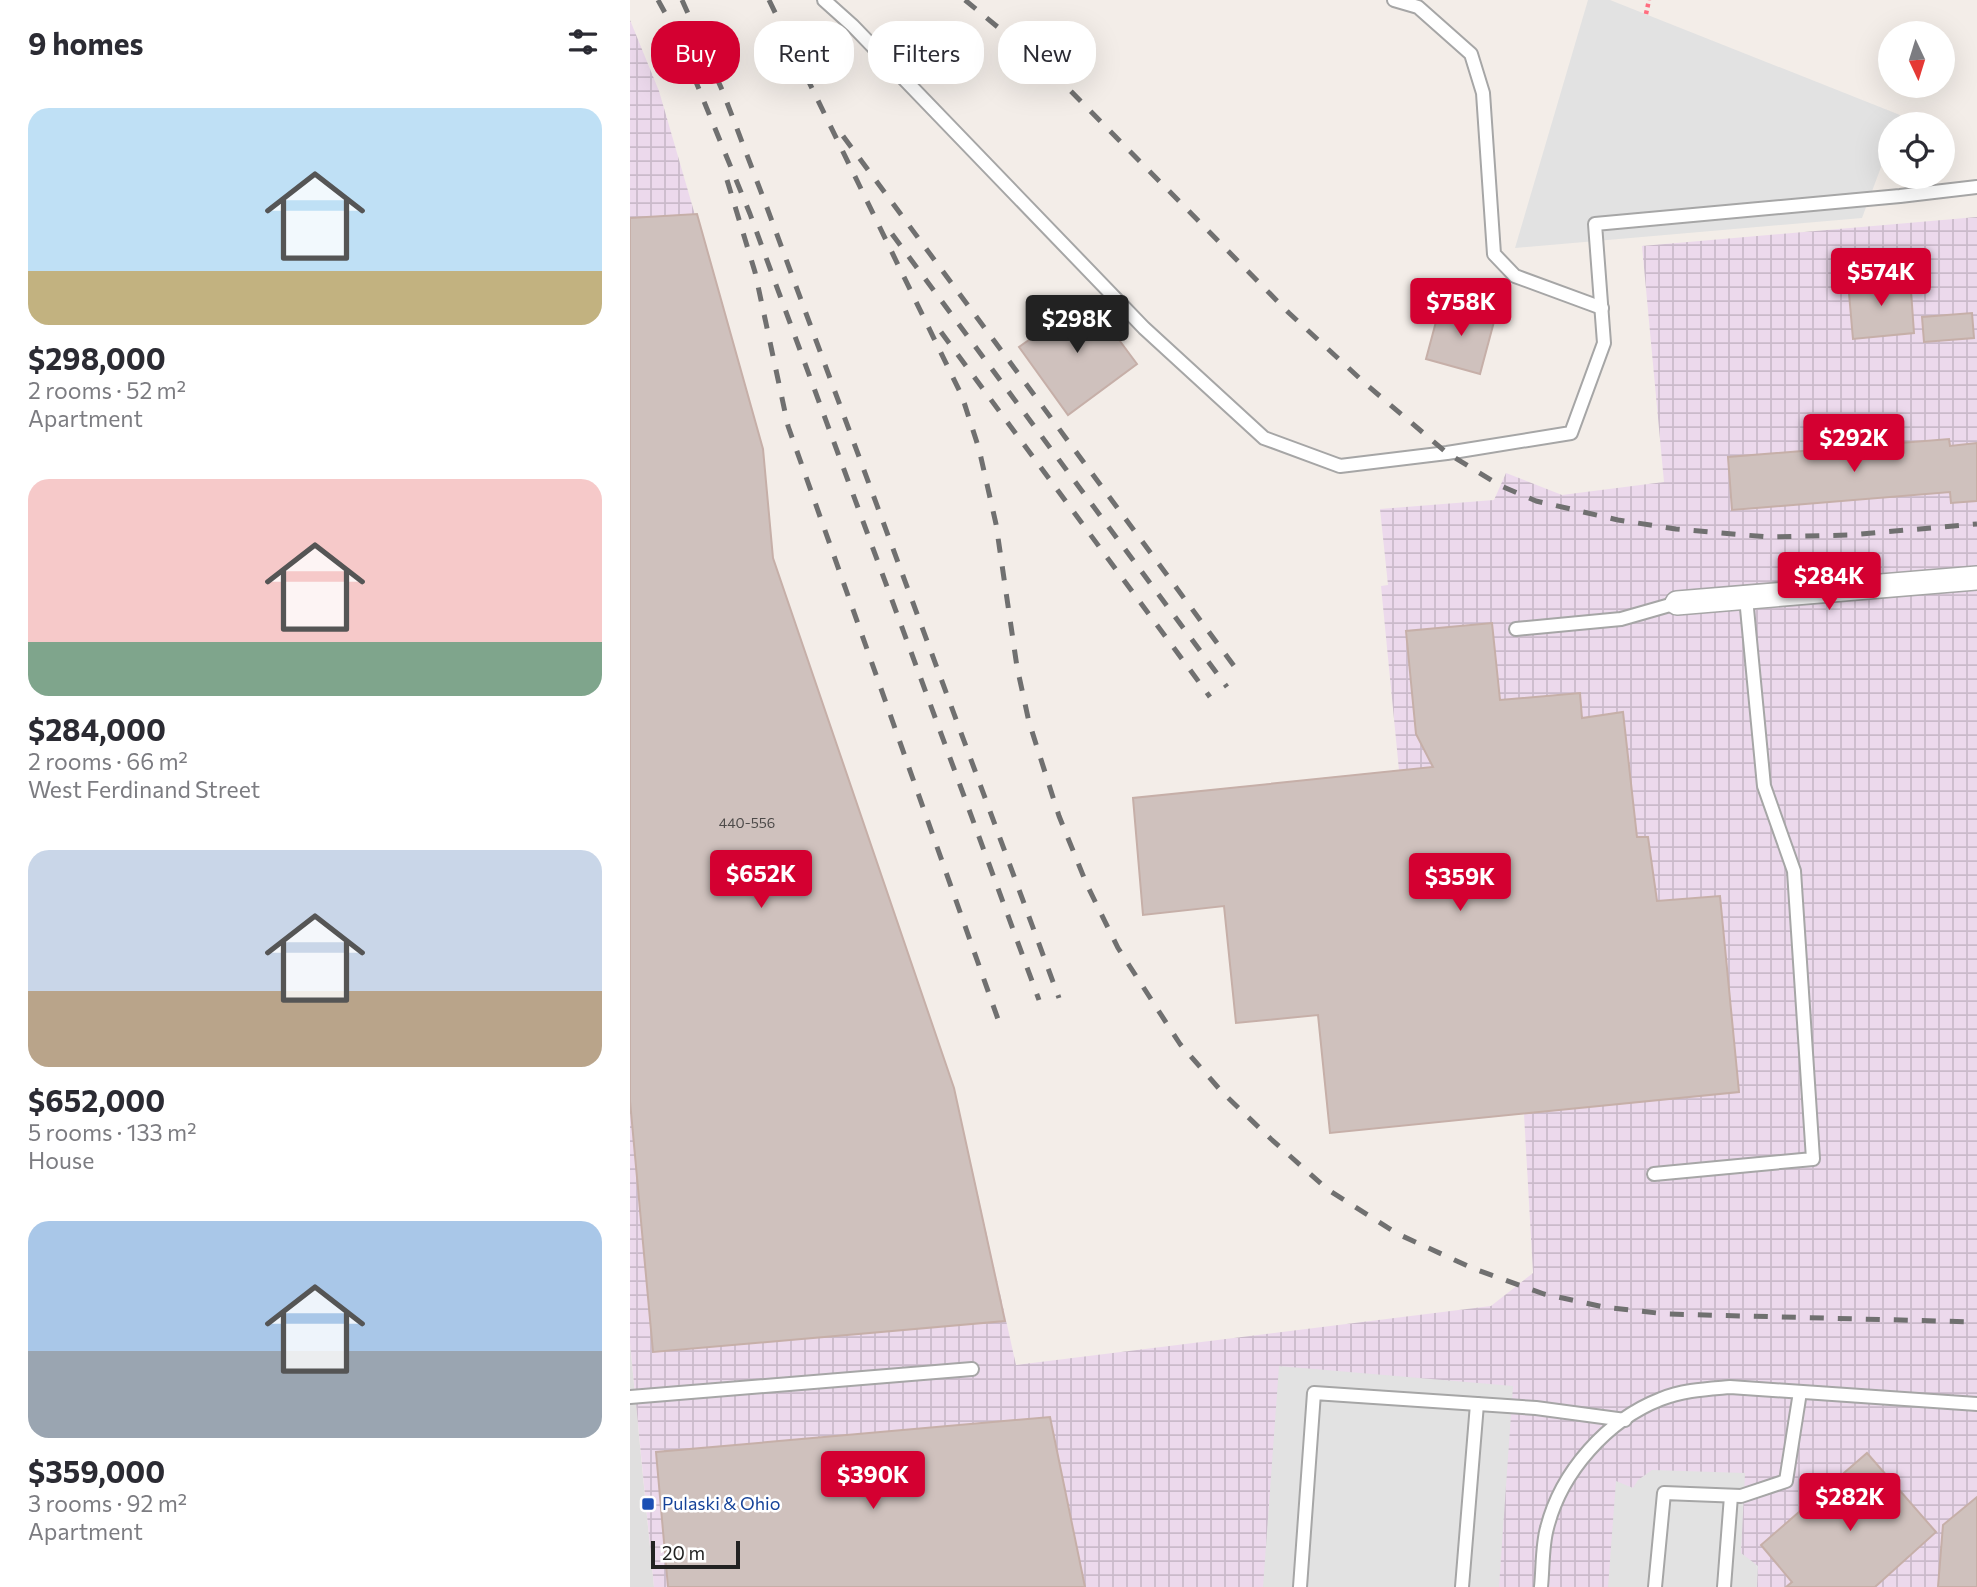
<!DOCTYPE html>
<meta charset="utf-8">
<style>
:root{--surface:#fff;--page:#f7f7f7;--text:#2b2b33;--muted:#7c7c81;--accent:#d40031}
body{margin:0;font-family:Commissioner,sans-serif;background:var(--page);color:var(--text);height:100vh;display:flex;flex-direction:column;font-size:26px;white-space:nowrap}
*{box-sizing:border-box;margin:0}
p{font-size:23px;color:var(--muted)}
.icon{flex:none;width:38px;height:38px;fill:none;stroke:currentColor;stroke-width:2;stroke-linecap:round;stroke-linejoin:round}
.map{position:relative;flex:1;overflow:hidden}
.sheet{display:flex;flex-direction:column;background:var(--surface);width:630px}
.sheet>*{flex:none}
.hud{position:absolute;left:21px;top:21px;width:665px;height:63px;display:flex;gap:14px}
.needle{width:46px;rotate:176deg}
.tools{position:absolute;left:1248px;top:21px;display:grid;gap:14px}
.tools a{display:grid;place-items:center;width:77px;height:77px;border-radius:50%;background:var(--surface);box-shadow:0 7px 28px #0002;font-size:35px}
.scale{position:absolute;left:21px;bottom:18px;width:89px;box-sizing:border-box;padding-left:7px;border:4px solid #222;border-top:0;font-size:19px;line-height:24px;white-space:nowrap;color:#222;-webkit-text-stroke:5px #fff;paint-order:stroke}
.price{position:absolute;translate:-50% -60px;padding:0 16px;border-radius:7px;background:var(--accent);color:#fff;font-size:23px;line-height:46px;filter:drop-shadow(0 2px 4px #0008)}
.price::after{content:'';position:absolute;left:50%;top:42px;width:21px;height:16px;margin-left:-10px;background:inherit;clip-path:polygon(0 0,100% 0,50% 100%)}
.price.on{background:#222;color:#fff}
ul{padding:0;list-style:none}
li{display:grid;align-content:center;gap:14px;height:371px;padding:0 28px}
li span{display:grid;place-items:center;height:217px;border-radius:21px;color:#555}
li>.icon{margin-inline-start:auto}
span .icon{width:126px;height:126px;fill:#fffc;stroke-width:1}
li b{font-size:30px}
h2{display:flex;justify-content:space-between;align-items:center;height:84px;padding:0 28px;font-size:30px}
.tag{padding:0 24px;border-radius:28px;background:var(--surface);box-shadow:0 7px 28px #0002;font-size:24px;line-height:63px}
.tag.on{background:var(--accent);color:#fff}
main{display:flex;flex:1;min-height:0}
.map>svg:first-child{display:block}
.residential{fill:#e0dfdf}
.industrial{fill:url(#industrial-grid)}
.parking{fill:#e2e2e2}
.building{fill:#cfc1bd;stroke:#c6afa8;stroke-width:2}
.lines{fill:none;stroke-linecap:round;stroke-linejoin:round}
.service-casing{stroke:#a6a6a6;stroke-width:16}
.minor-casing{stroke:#a6a6a6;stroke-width:26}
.path{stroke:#ff6d80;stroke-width:4.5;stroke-dasharray:3.5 3.5;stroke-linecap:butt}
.service{stroke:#fff;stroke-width:12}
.minor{stroke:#fff;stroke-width:23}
.rail{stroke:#707070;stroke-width:5;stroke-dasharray:14 14;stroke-linecap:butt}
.transit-dot{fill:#1a4fb4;stroke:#fff;stroke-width:2.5}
.labels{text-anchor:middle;stroke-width:5;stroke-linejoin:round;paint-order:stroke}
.number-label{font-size:14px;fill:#4d4a49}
.transit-label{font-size:18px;fill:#164399;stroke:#fff;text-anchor:start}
</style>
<main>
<section class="sheet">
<h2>9 homes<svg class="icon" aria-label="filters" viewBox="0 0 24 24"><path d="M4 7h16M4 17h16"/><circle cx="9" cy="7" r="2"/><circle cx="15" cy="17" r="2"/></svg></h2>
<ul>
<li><span style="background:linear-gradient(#bfe0f5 75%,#c2b280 0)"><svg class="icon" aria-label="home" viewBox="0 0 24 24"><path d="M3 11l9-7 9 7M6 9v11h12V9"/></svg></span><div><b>$298,000</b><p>2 rooms · 52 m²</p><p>Apartment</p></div></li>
<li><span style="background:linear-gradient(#f6c9c9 75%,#7fa58c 0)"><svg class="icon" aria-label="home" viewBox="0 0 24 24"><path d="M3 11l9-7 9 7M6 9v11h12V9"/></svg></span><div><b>$284,000</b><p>2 rooms · 66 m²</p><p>West Ferdinand Street</p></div></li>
<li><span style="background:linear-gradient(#c9d6e8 65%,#b9a48a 0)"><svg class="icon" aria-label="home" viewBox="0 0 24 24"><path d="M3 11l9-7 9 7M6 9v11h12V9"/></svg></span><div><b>$652,000</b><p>5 rooms · 133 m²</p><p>House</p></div></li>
<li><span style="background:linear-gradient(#a9c7e8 60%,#9aa5b1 0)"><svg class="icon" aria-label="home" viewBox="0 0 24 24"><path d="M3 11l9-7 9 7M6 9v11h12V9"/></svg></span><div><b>$359,000</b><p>3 rooms · 92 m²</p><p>Apartment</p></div></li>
</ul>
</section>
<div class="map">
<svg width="1347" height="1587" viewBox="0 0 1347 1587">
<defs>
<pattern id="industrial-grid" width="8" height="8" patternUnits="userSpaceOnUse" patternTransform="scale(1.75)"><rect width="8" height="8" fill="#ecd9ec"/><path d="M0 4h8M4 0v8" fill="none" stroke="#cabaca"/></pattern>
</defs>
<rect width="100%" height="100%" fill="#f3ede8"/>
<polygon class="residential" points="0,1343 14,1487 24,1587 0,1587"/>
<polygon class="industrial" points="0,20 29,91 133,449 143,558 324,1088 386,1365 861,1306 903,1273 894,1114 700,1133 688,1015 606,1023 594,906 513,915 503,798 769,770 751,586 758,585 750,509 864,500 876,473 932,495 1034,482 1012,246 1347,217 1347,1587 24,1587 0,1343"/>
<g class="parking">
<polygon points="958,0 980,0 1270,115 1267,124 1260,124 1260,143 1232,218 885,248"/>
<polygon points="649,1366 883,1386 869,1587 633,1587"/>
<polygon points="1022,1470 1115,1473 1111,1553 1128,1566 1127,1587 978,1587 986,1481 1003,1488 1008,1480"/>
</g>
<g class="building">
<polygon points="67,214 133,449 143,558 324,1088 375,1321 23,1352 0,1101 0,218"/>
<polygon points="1280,277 1284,333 1223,339 1218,282"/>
<polygon points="457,297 507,364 438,415 389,347 413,330 405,318 418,308 425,320"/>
<polygon points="811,303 865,318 850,374 796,359"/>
<polygon points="1342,313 1344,338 1294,342 1292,317"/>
<polygon points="1319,439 1320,446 1347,443 1347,501 1321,503 1320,492 1102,510 1098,457"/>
<polygon points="862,623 870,700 950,693 952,718 993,712 1007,837 1018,837 1027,901 1090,896 1109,1092 700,1133 688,1015 606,1023 594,906 513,915 503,798 803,767 786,734 776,631"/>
<polygon points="420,1417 455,1587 38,1587 26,1452"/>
<polygon points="1237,1453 1306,1532 1245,1587 1156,1587 1162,1582 1131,1545"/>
<polygon points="1347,1497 1347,1587 1308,1587 1313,1525"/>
</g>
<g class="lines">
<g class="service-casing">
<g id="service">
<polyline points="194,0 223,26 514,328 634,438 710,466 817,453 941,433 974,343 965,224 1270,196 1347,187"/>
<polyline points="764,0 788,7 841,54 853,93 864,254 885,276 972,308"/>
<polyline points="886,629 991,619 1047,603"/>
<polyline points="1024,1174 1183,1159 1164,871 1134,786 1116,598"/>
<polyline points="0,1397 342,1369"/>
<polyline points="670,1587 684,1393 906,1408 995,1420"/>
<polyline points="832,1587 847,1404"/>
<path d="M911,1587c2,-19 1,-41 6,-59 14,-56 60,-108 114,-129 22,-9 46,-10 69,-12l247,17"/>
<polyline points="1025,1587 1034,1493 1111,1496 1156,1481 1170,1392"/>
<polyline points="1094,1587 1101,1496"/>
</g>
</g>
<g class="minor-casing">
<polyline id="minor" points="1047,603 1347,578"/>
</g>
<polyline class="path" points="1016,14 1019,0"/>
<use href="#service" class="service"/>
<use href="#minor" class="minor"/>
<g class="rail">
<polyline points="28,0 46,33 120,214 409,1000"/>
<polyline points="52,0 93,92 136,205 429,998"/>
<polyline points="139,0 332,396 349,449 366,524 387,667 399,722 429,816 457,885 488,948 550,1044 592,1092 641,1139 697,1189 768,1234 842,1268 914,1294 974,1307 1036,1314 1347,1322"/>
<polyline points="335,0 421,71 659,313 738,386 817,453 871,486 906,501 988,520 1046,529 1138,537 1219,535 1347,524"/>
<polyline points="213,136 610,674"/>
<polyline points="97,180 125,272 158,426 369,1022"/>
<polyline points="262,234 597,687"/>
<polyline points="311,332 580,697"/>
</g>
</g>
<rect class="transit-dot" x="11" y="1497" width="14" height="14" rx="3.5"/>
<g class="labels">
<g class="number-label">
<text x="117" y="828">440-556</text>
</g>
<g class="transit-label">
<text x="32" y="1510">Pulaski &amp; Ohio</text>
</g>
</g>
</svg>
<div class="tools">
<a><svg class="needle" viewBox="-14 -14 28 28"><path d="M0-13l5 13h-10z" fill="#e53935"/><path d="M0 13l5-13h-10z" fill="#7c7c81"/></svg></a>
<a><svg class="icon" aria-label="locate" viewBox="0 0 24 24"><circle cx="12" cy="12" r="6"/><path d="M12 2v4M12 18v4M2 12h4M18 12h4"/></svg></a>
</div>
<div class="scale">20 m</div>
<b class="price" style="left:1251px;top:308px">$574K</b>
<b class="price" style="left:831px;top:338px">$758K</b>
<b class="price on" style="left:447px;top:355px">$298K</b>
<b class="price" style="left:1224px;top:474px">$292K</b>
<b class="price" style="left:1199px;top:612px">$284K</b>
<b class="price" style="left:131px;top:910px">$652K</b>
<b class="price" style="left:830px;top:913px">$359K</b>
<b class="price" style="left:243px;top:1511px">$390K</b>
<b class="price" style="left:1220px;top:1533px">$282K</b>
<div class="hud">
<a class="tag on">Buy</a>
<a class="tag">Rent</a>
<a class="tag">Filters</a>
<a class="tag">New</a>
</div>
</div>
</main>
